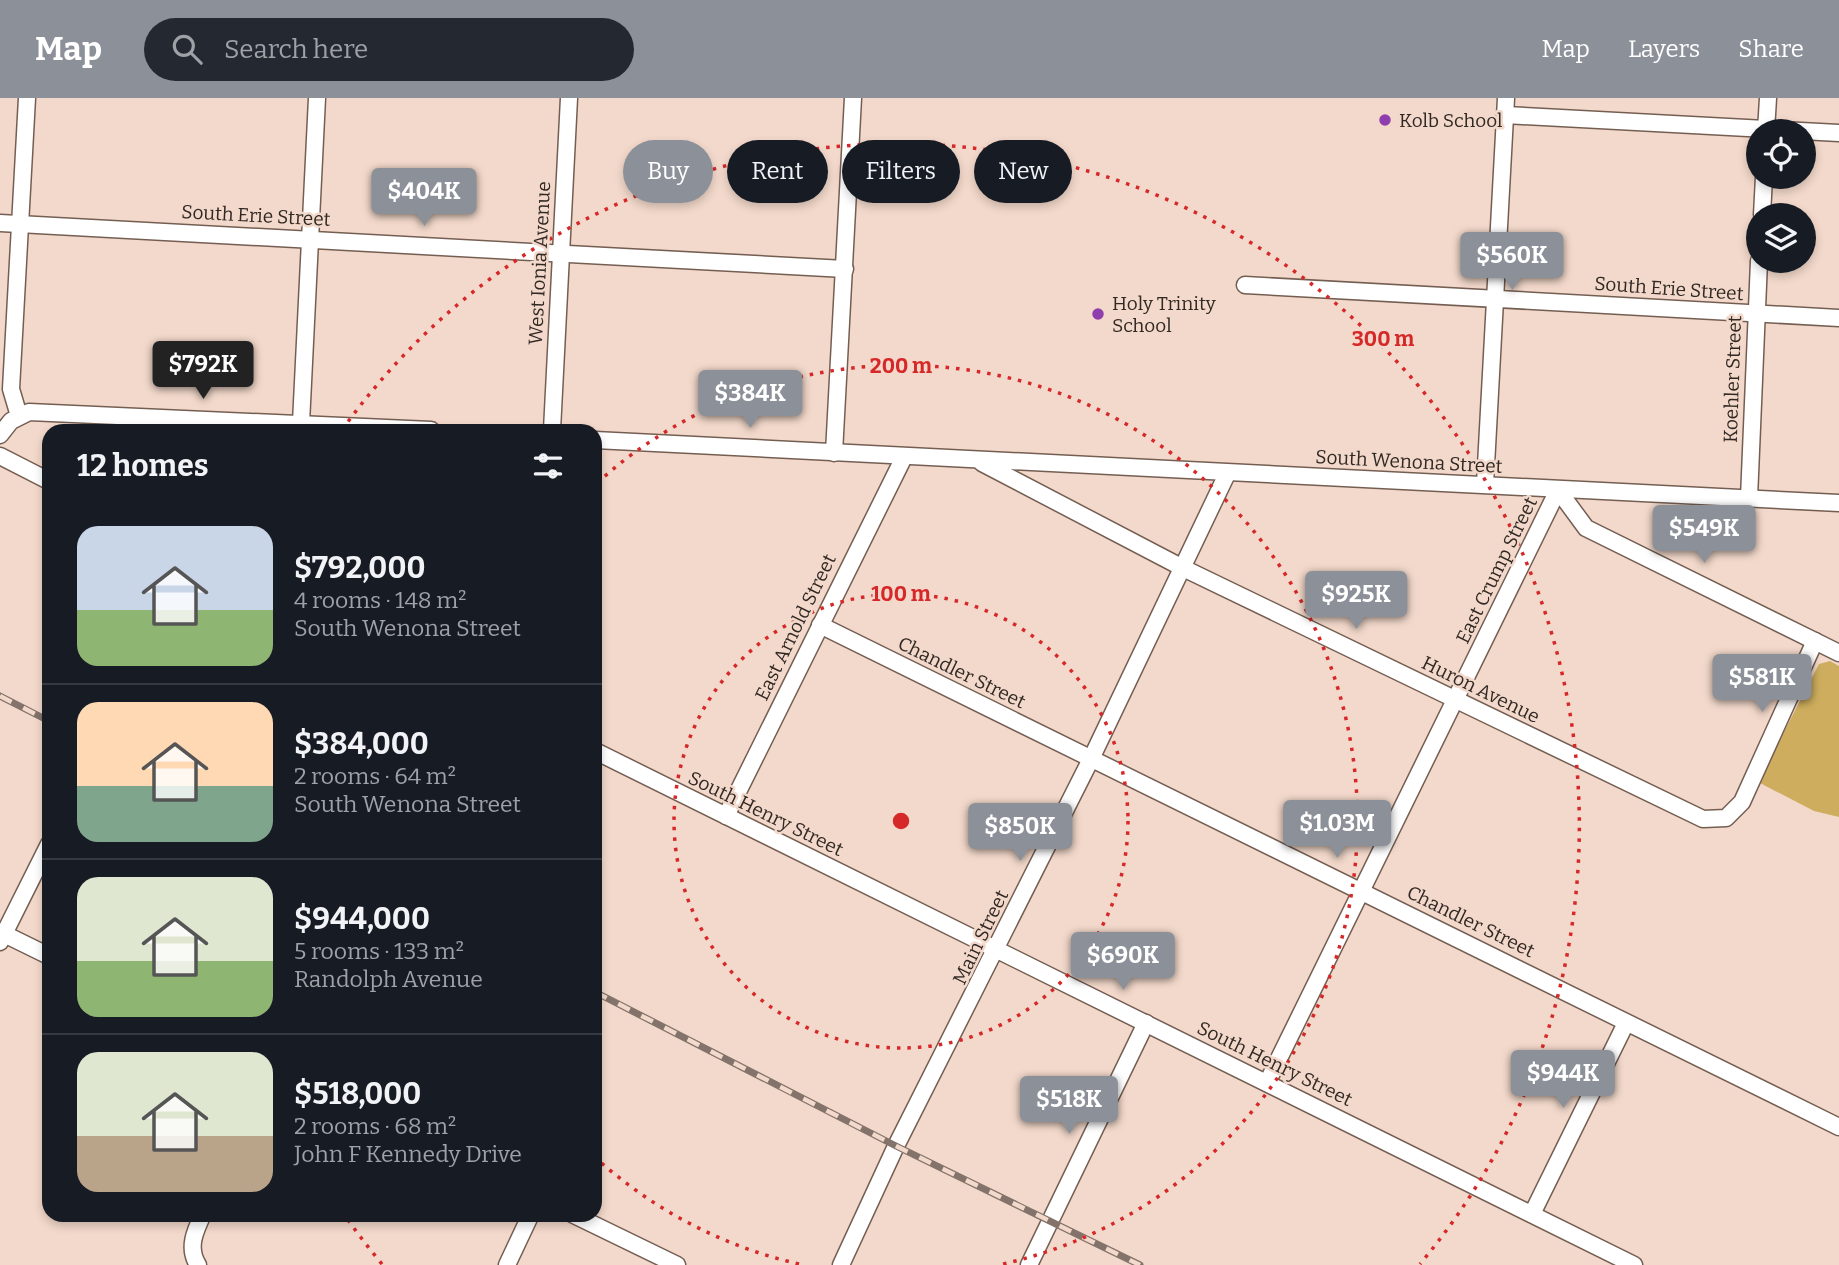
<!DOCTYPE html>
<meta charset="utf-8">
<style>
:root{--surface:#171b24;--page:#242831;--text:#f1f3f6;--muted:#9ea1a6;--line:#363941;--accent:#8c9099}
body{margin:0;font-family:Bitter,serif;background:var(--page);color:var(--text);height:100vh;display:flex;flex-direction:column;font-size:26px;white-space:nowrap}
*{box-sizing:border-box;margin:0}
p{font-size:23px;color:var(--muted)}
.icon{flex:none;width:38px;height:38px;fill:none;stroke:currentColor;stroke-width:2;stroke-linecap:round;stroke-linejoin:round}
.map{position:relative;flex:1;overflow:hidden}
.sheet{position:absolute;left:42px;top:326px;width:560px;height:798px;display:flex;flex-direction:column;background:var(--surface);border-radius:21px;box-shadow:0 4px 10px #0003}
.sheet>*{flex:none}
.top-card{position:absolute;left:623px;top:42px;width:665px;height:63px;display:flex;gap:14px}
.controls{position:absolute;left:1746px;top:21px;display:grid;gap:14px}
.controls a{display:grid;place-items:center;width:70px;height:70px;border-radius:50%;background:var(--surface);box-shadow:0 4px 10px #0003;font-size:35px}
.price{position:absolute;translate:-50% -60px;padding:0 16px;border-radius:7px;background:var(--accent);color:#fff;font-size:23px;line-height:46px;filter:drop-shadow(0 2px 4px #0008)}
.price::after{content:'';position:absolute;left:50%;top:42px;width:21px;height:16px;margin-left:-10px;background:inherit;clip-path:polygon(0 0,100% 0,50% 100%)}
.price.selected{background:#222;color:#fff}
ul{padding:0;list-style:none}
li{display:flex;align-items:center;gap:21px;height:175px;padding:0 35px}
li+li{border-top:2px solid var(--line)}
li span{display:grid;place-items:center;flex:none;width:196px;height:140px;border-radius:21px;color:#555}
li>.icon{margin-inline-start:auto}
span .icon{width:84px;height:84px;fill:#fffc;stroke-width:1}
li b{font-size:30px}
h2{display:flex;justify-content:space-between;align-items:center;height:84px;padding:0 35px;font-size:30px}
.chip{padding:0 24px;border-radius:32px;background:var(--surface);box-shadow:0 4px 10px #0003;font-size:24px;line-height:63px}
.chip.selected{background:var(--accent);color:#fff}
header{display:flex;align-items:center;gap:42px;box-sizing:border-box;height:98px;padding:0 35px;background:var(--accent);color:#fff}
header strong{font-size:33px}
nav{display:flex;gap:38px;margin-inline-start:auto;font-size:24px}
.search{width:490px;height:63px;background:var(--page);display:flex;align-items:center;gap:18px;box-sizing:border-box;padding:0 24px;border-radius:38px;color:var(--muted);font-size:26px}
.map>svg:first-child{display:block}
.green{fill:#ceae5e}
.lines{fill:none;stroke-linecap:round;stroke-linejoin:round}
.minor-casing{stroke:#745e52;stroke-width:19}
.minor{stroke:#fff;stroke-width:16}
.rail-casing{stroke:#83736a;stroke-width:7}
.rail{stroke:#f3d9cb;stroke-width:4.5;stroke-dasharray:13;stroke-linecap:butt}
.ring{fill:none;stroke:#d62828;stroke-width:3.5;stroke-dasharray:3.5 7}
.poi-dot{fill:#8f3ead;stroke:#f3d9cb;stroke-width:2.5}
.labels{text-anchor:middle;stroke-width:5;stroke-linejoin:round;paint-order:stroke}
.poi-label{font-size:19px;fill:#312823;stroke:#f3d9cb;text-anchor:start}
.street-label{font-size:19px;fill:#312823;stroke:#f3d9cb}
.centre{fill:#d62828;stroke:#f3d9cb;stroke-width:3.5}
.ring-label{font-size:21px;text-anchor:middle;font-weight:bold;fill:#d62828;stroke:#f3d9cb;stroke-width:5;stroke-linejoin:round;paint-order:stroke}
</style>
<header>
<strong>Map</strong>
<div class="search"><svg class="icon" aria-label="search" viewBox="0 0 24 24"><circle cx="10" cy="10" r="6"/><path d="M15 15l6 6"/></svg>Search here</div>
<nav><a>Map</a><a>Layers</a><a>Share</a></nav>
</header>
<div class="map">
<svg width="1839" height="1167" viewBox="0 0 1839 1167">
<rect width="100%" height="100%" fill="#f3d9cb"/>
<polygon class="green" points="1830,563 1839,568 1839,719 1814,713 1758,684 1819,566"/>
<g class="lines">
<g class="minor-casing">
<g id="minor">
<polyline points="1505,17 1839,35"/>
<polyline points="1766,33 1768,0"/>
<polyline points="1762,117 1764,79"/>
<polyline points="0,125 845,171"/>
<polyline points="1245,187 1839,220"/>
<polyline points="19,318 11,291 27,0"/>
<polyline points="301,325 317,0"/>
<polyline points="552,332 569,0"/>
<polyline points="0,337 11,323 29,314 431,332"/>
<polyline points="595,342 1839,405"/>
<polyline points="834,355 853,0"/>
<polyline points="0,358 49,383"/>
<polyline points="982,365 1183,470 1703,721 1726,720 1742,704 1815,543"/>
<polyline points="1485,386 1506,0"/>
<polyline points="1558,392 1586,430 1839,555"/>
<polyline points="1749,400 1759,163"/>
<polyline points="820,527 1839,1029"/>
<polyline points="595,653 1634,1167"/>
<polyline points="726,718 904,359"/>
<polyline points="0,834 49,858"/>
<polyline points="0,844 49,746"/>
<polyline points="1267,985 1558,392"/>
<polyline points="572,1116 677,1167"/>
<polyline points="1532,1116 1626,925"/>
<path d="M198,1167c-11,-17 -3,-34 5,-51"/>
<polyline points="507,1167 531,1116"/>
<polyline points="841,1167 896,1048 1091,661 1227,376"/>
<polyline points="1029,1167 1146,925"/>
</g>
</g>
<use href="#minor" class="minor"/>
<g class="rail-casing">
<g id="rail">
<polyline points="0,598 49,623"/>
<polyline points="595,894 896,1048 1140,1167"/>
</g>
</g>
<use href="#rail" class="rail"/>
</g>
<g class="ring">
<circle cx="901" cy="723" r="227"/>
<path d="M799 1166A455 455 0 0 1 597 1061M597 385A455 455 0 1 1 1003 1166"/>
<path d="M382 1166A682 682 0 0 1 346 1119M342 332A682 682 0 1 1 1420 1166"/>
</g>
<g class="poi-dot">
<circle cx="1385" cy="22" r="7"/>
<circle cx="1098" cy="216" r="7"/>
</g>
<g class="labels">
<g class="poi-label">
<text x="1399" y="29">Kolb School</text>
<text x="1112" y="212">Holy Trinity<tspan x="1112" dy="22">School</tspan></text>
</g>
<g class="street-label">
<text transform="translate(256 117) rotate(3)" y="7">South Erie Street</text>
<text transform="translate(539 165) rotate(-87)" y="7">West Ionia Avenue</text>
<text transform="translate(1669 190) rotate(4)" y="7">South Erie Street</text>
<text transform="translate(1732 281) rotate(-88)" y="7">Koehler Street</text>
<text transform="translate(1409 363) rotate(3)" y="7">South Wenona Street</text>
<text transform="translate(1496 472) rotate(-64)" y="7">East Crump Street</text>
<text transform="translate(795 529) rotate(-64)" y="7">East Arnold Street</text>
<text transform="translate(962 574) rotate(26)" y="7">Chandler Street</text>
<text transform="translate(1481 591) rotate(26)" y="7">Huron Avenue</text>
<text transform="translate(766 715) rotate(26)" y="7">South Henry Street</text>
<text transform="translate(1471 823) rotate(26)" y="7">Chandler Street</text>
<text transform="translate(980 839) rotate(-64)" y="7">Main Street</text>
<text transform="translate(1275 965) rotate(26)" y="7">South Henry Street</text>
</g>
</g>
<circle cx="901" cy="723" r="10" class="centre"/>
<g class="ring-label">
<text x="1383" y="248">300 m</text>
<text x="901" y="275">200 m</text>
<text x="901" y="503">100 m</text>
</g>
</svg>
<div class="controls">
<a><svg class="icon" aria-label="locate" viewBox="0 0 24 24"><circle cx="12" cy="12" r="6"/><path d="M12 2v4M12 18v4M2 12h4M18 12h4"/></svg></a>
<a><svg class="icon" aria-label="layers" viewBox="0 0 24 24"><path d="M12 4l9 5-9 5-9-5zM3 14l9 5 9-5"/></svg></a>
</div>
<b class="price" style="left:424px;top:130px">$404K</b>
<b class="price" style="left:1512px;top:194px">$560K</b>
<b class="price selected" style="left:203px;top:303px">$792K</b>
<b class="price" style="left:750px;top:332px">$384K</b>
<b class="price" style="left:1704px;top:467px">$549K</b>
<b class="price" style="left:1356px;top:533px">$925K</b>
<b class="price" style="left:1762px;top:616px">$581K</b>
<b class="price" style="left:1337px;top:762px">$1.03M</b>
<b class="price" style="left:1020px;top:765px">$850K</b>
<b class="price" style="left:1123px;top:894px">$690K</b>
<b class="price" style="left:1563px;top:1012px">$944K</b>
<b class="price" style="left:1069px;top:1038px">$518K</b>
<div class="top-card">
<a class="chip selected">Buy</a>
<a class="chip">Rent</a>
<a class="chip">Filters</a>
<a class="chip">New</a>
</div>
<section class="sheet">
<h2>12 homes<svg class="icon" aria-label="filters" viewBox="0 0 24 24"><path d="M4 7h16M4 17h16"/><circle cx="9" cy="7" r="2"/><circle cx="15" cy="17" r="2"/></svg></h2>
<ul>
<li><span style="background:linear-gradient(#c9d6e8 60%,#8fb573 0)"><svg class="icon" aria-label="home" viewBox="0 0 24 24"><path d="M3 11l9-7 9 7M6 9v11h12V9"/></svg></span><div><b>$792,000</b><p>4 rooms · 148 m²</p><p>South Wenona Street</p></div></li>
<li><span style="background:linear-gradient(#ffd9b3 60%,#7fa58c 0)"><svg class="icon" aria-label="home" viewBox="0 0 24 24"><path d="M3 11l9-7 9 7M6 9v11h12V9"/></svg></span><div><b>$384,000</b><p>2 rooms · 64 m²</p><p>South Wenona Street</p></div></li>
<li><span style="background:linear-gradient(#dfe7d0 60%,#8fb573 0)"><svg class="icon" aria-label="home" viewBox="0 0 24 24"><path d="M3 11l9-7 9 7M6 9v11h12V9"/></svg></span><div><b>$944,000</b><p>5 rooms · 133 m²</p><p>Randolph Avenue</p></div></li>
<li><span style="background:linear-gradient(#dfe7d0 60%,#b9a48a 0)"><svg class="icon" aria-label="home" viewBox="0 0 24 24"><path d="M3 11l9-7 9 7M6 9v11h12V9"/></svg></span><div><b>$518,000</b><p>2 rooms · 68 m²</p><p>John F Kennedy Drive</p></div></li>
</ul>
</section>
</div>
